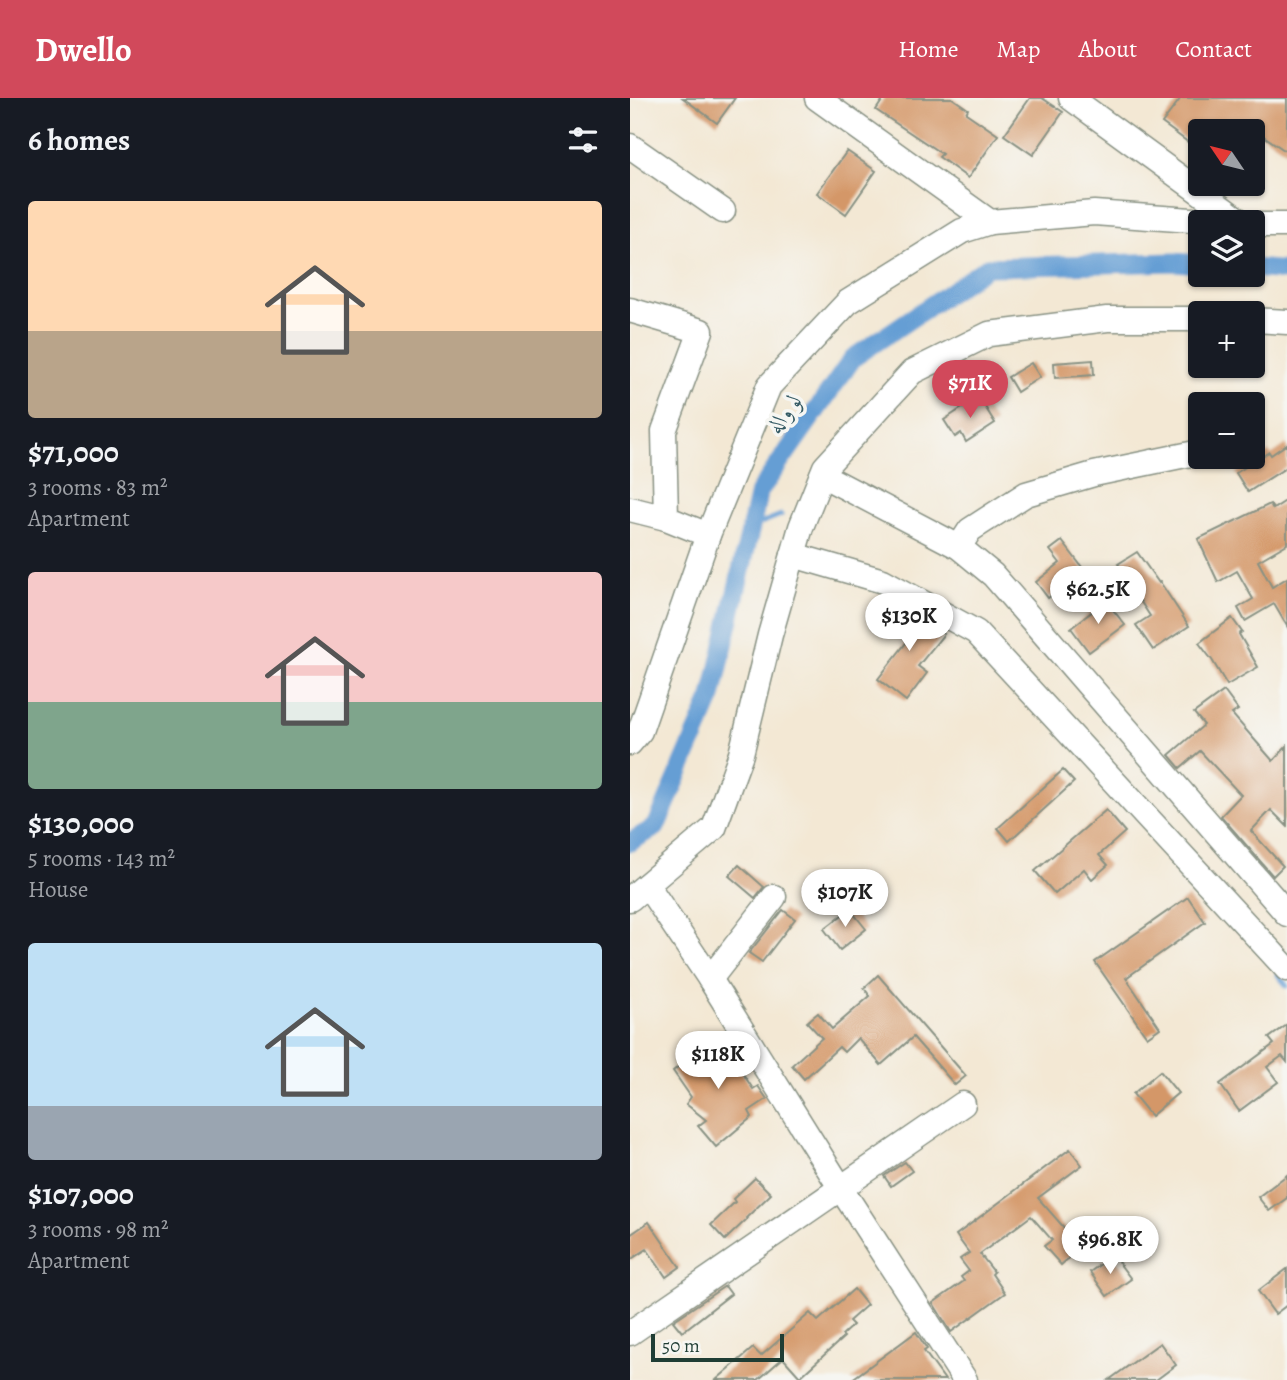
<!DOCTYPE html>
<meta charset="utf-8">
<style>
:root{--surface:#171b24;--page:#20242c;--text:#f1f3f6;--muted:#9ea1a6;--accent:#d1495b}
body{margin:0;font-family:Alegreya,Amiri,serif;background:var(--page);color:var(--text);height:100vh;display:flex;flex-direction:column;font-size:26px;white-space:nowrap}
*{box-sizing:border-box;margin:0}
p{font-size:23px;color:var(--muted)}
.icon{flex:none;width:38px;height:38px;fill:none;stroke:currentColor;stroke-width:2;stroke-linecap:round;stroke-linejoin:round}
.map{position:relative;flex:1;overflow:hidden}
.panel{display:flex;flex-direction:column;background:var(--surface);width:630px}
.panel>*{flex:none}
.needle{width:46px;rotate:305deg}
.fabs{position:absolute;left:558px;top:21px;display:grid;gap:14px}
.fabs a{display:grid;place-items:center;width:77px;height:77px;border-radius:7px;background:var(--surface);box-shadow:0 2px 5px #0004;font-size:35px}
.scale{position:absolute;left:21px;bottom:18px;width:133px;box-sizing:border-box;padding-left:7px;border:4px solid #1f3d34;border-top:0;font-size:19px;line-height:24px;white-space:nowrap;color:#1f3d34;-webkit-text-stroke:5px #f6f6f2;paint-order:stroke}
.price{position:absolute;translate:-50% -60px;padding:0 16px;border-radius:24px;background:#fff;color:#222;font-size:23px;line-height:46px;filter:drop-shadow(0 2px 4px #0008)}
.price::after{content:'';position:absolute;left:50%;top:42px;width:21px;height:16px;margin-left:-10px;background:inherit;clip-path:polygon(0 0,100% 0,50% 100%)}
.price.on{background:var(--accent);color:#fff}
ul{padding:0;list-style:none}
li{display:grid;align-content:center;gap:14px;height:371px;padding:0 28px}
li span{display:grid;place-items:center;height:217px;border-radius:7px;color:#555}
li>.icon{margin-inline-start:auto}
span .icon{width:126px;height:126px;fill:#fffc;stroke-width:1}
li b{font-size:30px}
h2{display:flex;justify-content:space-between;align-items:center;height:84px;padding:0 28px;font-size:30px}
header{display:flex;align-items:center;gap:42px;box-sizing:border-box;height:98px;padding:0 35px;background:var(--accent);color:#fff}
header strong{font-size:33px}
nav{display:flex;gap:38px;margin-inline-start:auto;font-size:24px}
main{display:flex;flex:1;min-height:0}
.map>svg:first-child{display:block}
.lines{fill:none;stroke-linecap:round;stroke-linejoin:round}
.stream{stroke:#659ed4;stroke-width:5}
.canal{stroke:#659ed4;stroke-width:19}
.building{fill:#d49767}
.minor-casing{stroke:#899284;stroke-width:27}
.minor{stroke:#fff;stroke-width:24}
.labels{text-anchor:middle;stroke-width:7;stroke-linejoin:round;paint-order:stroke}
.water-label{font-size:23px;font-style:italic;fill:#345a64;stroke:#f6f6f2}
</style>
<header>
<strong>Dwello</strong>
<nav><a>Home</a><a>Map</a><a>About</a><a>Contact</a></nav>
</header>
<main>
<section class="panel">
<h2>6 homes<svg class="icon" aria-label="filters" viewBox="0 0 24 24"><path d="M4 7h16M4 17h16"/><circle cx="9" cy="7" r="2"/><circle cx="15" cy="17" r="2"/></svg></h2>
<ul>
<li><span style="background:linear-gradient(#ffd9b3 60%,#b9a48a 0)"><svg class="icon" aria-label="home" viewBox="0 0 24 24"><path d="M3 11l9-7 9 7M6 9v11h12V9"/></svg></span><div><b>$71,000</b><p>3 rooms · 83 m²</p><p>Apartment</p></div></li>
<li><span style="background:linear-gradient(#f6c9c9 60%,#7fa58c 0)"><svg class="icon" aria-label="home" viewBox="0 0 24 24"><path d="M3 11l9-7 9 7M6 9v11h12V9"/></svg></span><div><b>$130,000</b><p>5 rooms · 143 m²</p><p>House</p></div></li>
<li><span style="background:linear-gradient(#bfe0f5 75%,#9aa5b1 0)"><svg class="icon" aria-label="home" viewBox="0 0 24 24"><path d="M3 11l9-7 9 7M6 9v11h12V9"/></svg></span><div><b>$107,000</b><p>3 rooms · 98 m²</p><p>Apartment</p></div></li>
</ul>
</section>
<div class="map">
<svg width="657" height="1282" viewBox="0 0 657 1282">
<rect width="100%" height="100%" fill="#f6f6f2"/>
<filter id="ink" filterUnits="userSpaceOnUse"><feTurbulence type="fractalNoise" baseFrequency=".0143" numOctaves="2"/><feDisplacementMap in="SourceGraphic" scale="14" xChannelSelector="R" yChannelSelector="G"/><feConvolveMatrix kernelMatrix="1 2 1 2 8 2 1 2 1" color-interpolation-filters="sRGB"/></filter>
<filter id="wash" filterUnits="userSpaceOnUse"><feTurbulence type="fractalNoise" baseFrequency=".00686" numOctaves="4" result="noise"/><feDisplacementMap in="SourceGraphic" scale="28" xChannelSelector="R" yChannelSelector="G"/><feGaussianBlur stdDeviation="1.57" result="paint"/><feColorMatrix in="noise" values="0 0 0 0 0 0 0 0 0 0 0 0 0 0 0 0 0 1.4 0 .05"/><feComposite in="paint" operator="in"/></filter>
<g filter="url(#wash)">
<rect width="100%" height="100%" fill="#f3e8d4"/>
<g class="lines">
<g class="stream">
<polyline points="121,429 151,417"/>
<polyline points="648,877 657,888"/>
</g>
<g class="canal">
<polyline points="623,170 657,173"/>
<polyline points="0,744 26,729 82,599 129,394 223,260 357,169 545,164 570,166"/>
</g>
</g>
<g id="blocks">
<g class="building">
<polygon points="53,0 105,0 87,25"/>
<polygon points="254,0 322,0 338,11 336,15 368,37 338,80 309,59 312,56 246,12"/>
<polygon points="400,0 412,0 433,14 403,57 374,37"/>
<polygon points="551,0 657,0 657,54 625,32 570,33 570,53 532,25"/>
<polygon points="217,53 246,73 216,116 187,95"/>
<polygon points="463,262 464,277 425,280 424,265"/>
<polygon points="401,265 410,279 387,294 378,279"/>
<polygon points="349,299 365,325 336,344 331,335 325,339 314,322"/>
<polygon points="657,346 657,369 618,394 606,375 639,354 641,357"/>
<polygon points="657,402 657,446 628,463 642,489 657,480 657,528 644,506 615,523 608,510 623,501 607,473 588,484 568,441 640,406 643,411"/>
<polygon points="432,443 455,473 418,500 406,484 430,465 420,452"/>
<polygon points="507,454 529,485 530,484 559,528 523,552 506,527 520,518 496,481 498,479 488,466"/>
<polygon points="476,503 495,527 459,554 441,530"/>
<polygon points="261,507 289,528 294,522 314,536 288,568 297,575 276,603 248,581 279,541 251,520"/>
<polygon points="602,520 612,534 609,536 628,569 597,587 582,562 569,545"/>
<polygon points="594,593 608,612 602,616 643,663 657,648 657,728 641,712 621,733 653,768 643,778 591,718 611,697 570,653 550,670 539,657 574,627 564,615"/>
<polygon points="433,672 444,684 379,743 368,730"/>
<polygon points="476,712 495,734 469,757 478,767 462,781 454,771 425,796 405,773"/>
<polygon points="109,767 134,789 125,800 99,778"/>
<polygon points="558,799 575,824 496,880 530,930 517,939 465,864"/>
<polygon points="220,811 236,831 210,852 194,831"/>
<polygon points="153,812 165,821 132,864 119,855"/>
<polygon points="248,877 336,978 325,987 283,939 251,967 228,940 214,954 209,949 174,981 162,967 192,940 177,924 188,915 202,931 240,898 234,890"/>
<polygon points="657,927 657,964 652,958 637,969 648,984 609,1013 590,986 644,946 639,940"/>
<polygon points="89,939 123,991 128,988 137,1001 119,1013 122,1019 86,1049 68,1028 76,1022 56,1006 61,999 43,973 69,952"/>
<polygon points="530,973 548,995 521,1018 503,996"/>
<polygon points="440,1051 452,1067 408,1100 451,1149 431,1167 414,1148 422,1142 401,1118 350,1156 364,1174 362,1176 375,1195 321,1234 303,1205 334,1183 331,1179 339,1173 330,1161 339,1155 326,1137"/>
<polygon points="275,1064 282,1073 261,1088 254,1078"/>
<polygon points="657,1077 657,1100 639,1113 628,1099"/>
<polygon points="125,1080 141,1096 116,1120 117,1121 95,1142 81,1127 105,1104 103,1101"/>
<polygon points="19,1124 50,1169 36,1179 17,1151 0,1162 0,1137"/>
<polygon points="483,1157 501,1181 477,1198 460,1174"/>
<polygon points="657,1171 657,1207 645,1216 628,1193"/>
<polygon points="95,1188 101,1196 52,1234 43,1223"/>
<polygon points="224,1191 237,1207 219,1223 223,1227 212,1237 214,1239 170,1279 153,1260 128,1282 86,1282 123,1250 131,1258 180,1215 188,1223"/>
<polygon points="286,1234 297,1251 294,1253 315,1282 221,1282"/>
<polygon points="530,1245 546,1267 526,1282 479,1282"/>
</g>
</g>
</g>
<g filter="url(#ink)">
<use href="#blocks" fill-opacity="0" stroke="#899284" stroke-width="2"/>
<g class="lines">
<g class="minor-casing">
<g id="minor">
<polyline points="187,0 360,124"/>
<polyline points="441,0 611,124"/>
<polyline points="0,48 93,113"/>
<polyline points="623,127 657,127"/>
<polyline points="0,212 71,233 34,333 36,420"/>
<polyline points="623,222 657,224"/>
<polyline points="192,377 329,449 363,477 657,816"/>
<polyline points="0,411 36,420 78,437"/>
<polyline points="329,449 340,432 396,396 464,376 570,354"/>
<polyline points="163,457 253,483 346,534 657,871"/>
<polyline points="0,645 10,633 78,437 139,288 218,204 332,133 360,124 464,115 589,124"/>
<polyline points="17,787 80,881 210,1089 335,1282"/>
<polyline points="0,801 84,730 111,656 140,537 171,429 195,369 282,274 359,236 477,221 570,221"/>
<polyline points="80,881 144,799"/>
<polyline points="0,1235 333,1006"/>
</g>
</g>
<use href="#minor" class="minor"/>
</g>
</g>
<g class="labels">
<g class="water-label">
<text transform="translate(154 315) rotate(-55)" y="8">لو واله</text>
</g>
</g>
</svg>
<div class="fabs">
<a><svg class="needle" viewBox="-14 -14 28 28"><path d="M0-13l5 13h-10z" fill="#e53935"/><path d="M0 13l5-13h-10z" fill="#9ea1a6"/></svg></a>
<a><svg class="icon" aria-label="layers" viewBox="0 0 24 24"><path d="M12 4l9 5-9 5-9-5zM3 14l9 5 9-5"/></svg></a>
<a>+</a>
<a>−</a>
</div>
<div class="scale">50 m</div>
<b class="price on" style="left:340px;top:322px">$71K</b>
<b class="price" style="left:468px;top:528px">$62.5K</b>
<b class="price" style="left:279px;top:555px">$130K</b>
<b class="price" style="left:215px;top:831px">$107K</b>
<b class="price" style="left:88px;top:993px">$118K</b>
<b class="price" style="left:480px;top:1178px">$96.8K</b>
</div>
</main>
